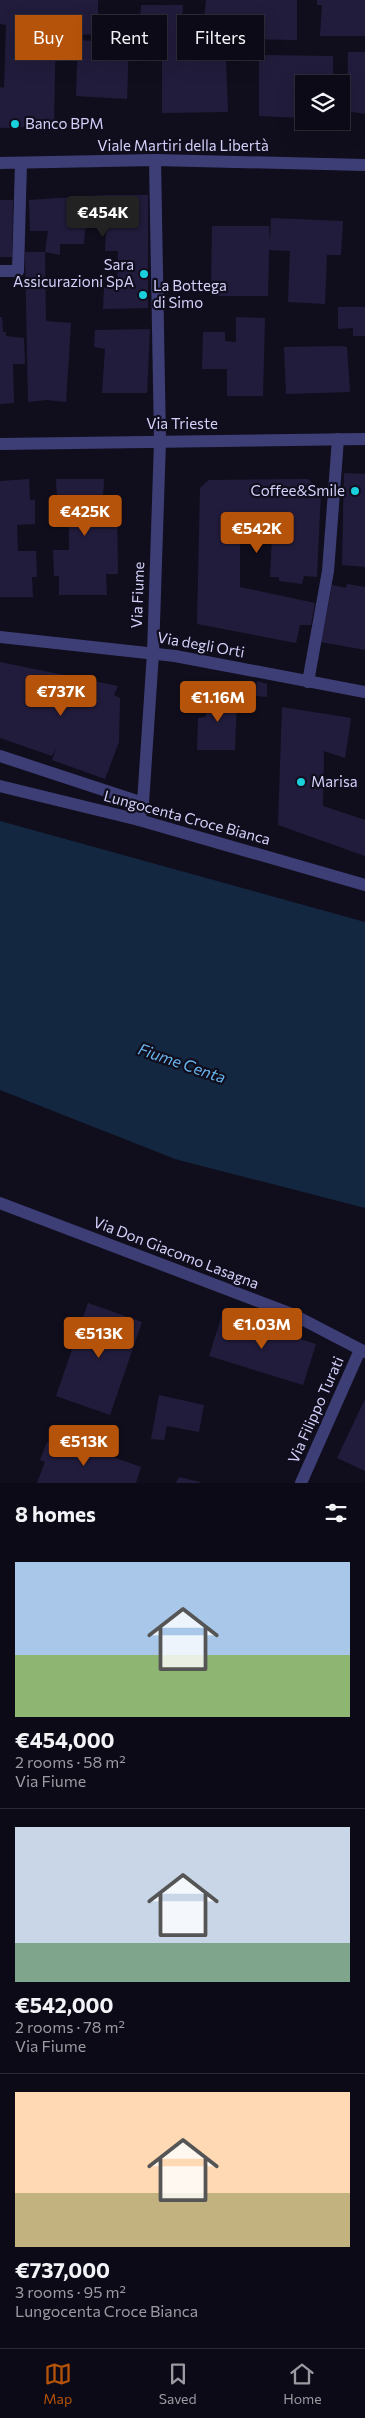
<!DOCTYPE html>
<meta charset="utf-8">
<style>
:root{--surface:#0c0a16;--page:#1a1823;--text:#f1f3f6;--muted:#9a9aa1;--line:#2c2b35;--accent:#b45309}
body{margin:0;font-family:Commissioner,sans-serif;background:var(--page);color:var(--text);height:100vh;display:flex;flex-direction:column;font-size:19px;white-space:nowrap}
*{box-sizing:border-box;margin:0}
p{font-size:16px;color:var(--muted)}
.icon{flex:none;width:28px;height:28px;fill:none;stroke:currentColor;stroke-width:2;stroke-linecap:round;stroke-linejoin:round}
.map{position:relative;height:1483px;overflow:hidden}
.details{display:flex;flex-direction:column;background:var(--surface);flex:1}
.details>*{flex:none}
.banner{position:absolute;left:15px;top:15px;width:335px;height:45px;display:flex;gap:10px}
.tools{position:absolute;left:295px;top:75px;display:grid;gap:10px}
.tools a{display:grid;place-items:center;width:55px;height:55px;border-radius:0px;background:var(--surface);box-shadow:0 5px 20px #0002,0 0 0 1px var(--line);font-size:25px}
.price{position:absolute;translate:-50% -42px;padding:0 11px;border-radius:5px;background:var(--accent);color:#fff;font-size:16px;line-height:32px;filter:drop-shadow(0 1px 2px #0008)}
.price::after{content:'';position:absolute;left:50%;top:30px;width:15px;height:11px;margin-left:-8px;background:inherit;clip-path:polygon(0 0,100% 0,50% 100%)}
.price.selected{background:#222;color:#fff}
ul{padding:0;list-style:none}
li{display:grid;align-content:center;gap:10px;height:265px;padding:0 15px}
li+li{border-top:1px solid var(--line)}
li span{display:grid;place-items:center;height:155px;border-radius:0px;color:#555}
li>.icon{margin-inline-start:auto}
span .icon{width:90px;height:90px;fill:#fffc;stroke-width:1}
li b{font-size:21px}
h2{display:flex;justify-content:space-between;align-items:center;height:60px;padding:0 15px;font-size:21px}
.pill{padding:0 18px;border-radius:0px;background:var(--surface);box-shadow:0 5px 20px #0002,0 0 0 1px var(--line);font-size:18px;line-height:45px}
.pill.selected{background:var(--accent);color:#fff}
.tab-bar{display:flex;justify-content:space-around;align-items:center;height:70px;border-top:1px solid var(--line);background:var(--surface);font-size:14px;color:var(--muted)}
.tab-bar a{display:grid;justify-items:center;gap:2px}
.tab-bar .selected{color:var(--accent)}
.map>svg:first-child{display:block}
.water{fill:#132741}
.building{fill:#221c3c}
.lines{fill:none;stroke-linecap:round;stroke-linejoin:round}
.service{stroke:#3e3e77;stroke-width:12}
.minor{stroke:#3e3e77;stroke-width:12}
.tertiary{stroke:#3e3e77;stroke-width:12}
.poi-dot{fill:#19d0dc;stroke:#100e1d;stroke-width:2}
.labels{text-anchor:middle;stroke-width:4.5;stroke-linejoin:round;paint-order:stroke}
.poi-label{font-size:15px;fill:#d3d0fa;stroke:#100e1d;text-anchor:start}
.street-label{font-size:15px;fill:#d3d0fa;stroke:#100e1d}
.water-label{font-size:16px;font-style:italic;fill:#69b5ee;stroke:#100e1d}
</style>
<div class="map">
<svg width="365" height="1483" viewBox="0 0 365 1483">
<rect width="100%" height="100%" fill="#100e1d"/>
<polygon class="water" points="0,821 365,922 365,1208 175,1159 0,1090"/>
<g class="building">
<polygon points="0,0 98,0 98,35 70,34 71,20 56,20 54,126 0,128 0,87 4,88 6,25 0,24"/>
<polygon points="206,0 297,0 297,40 244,39 245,21 204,18"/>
<polygon points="317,0 365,0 365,36 320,36 322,5 317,5"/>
<polygon points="141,5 183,5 181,32 225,35 228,112 162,113 162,20 156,20 156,41 139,40"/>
<polygon points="78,40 129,43 127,99 76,96"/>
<polygon points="348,52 365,52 365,114 347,111"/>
<polygon points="259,55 333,56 333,84 304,84 304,118 259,116"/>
<polygon points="105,195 148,195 148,308 103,309 104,288 117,287 118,251 105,251 106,225 85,229 84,244 60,244 60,255 45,252 48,231 30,231 29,200"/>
<polygon points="0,200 13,200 12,257 0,257"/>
<polygon points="271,218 343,221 341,255 327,255 325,304 288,302 290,251 269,250 268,296 211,296 212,226 269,226 270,242"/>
<polygon points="25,252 45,252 46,321 71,323 66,402 46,400 28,402"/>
<polygon points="338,307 365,307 365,336 353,336 353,328 338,329"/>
<polygon points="0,317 2,317 3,332 6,332 6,336 24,338 25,364 13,364 14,403 0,404"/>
<polygon points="236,317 265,318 263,396 227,396 227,369 202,369 203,332 225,332 225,341 236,342"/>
<polygon points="150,329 147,393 102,393 105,349 94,347 95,330"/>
<polygon points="340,346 347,347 350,392 286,394 284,347"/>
<polygon points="344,473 365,474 365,567 342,565"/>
<polygon points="29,479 30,500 35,500 35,524 17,525 18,551 36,551 37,577 32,577 33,597 0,597 0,481"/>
<polygon points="56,479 104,479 103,498 117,499 118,574 106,574 107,595 59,595 59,576 54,576 53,550 69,550 69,524 51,524 51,500 57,499"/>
<polygon points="308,479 321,491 317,577 304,576 302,584 279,581 279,577 270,577 273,517 240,520 240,587 315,603 311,625 300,625 296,643 197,624 200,488 209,480"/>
<polygon points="347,584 365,587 365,650 321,642 332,585 346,588"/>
<polygon points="0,662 118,686 114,695 120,698 119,742 105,779 52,760 57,746 52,756 0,738"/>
<polygon points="257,681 267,684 267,697 255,696"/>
<polygon points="207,690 222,690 222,694 237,695 235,750 197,750 198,718 206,717"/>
<polygon points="282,707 351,718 345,758 324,751 323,806 365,820 365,856 278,825"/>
<polygon points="88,1303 142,1322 110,1415 56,1396"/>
<polygon points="222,1315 316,1344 303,1385 209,1356"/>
<polygon points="159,1395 204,1405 199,1432 167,1426 164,1440 151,1439"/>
<polygon points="365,1399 365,1471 337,1458"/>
<polygon points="47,1442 60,1447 60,1443 92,1455 93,1450 141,1467 136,1483 37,1483 45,1462 40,1460"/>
<polygon points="179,1477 200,1482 200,1483 176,1483"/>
</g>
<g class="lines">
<polyline class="service" points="0,271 18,271 21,163"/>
<g class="minor">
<polyline points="0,637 175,656 365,692"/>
<polyline points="308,682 328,571 338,439"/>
<polyline points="0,756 143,803"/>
<polyline points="0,786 139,820 365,885"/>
<polyline points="139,820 143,803 153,653 160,441 155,160"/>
<polyline points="0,1203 292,1314 365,1352"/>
<polyline points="301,1483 360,1350"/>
</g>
<g class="tertiary">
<polyline points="0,163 155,160 365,165"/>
<polyline points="0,444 365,439"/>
</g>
</g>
<g class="poi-dot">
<circle cx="15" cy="124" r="5"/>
<circle cx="144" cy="274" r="5"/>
<circle cx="143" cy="295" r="5"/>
<circle cx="355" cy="491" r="5"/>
<circle cx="301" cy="782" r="5"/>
</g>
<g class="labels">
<g class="poi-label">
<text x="25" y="129">Banco BPM</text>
<text x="134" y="270" text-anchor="end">Sara<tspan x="134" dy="17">Assicurazioni SpA</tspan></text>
<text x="153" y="291">La Bottega<tspan x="153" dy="17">di Simo</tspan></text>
<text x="345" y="496" text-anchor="end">Coffee&amp;Smile</text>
<text x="311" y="787">Marisa</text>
</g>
<g class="street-label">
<text x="183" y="151">Viale Martiri della Libertà</text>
<text x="182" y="429">Via Trieste</text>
<text transform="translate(138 595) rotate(-88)" y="5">Via Fiume</text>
<text transform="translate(201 645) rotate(10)" y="5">Via degli Orti</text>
<text transform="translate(187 818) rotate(15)" y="5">Lungocenta Croce Bianca</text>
<text transform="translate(176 1253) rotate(21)" y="5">Via Don Giacomo Lasagna</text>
<text transform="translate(316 1410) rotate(-66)" y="5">Via Filippo Turati</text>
</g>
<g class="water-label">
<text transform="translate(182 1063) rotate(19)" y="6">Fiume Centa</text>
</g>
</g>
</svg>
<div class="tools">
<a><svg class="icon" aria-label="layers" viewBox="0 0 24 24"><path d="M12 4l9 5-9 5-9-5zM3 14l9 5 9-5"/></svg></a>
</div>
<b class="price selected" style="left:103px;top:238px">€454K</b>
<b class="price" style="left:85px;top:537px">€425K</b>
<b class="price" style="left:257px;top:554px">€542K</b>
<b class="price" style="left:61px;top:717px">€737K</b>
<b class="price" style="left:218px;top:723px">€1.16M</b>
<b class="price" style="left:262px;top:1350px">€1.03M</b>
<b class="price" style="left:99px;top:1359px">€513K</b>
<b class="price" style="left:84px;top:1467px">€513K</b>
<div class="banner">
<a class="pill selected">Buy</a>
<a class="pill">Rent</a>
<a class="pill">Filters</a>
</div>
</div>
<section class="details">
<h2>8 homes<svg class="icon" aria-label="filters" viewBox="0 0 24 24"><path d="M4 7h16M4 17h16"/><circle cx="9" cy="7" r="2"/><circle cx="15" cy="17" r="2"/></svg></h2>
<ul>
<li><span style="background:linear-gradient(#a9c7e8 60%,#8fb573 0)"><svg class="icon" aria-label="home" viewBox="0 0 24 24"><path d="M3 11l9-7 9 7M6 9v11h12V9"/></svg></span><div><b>€454,000</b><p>2 rooms · 58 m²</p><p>Via Fiume</p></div></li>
<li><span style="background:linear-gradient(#c9d6e8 75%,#7fa58c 0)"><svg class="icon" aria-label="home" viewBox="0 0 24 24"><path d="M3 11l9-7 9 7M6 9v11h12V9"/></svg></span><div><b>€542,000</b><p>2 rooms · 78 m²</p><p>Via Fiume</p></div></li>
<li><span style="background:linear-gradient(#ffd9b3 65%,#c2b280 0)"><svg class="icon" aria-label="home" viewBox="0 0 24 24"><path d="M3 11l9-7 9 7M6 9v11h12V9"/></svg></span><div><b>€737,000</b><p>3 rooms · 95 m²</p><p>Lungocenta Croce Bianca</p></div></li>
</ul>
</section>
<nav class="tab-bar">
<a class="selected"><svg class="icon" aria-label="map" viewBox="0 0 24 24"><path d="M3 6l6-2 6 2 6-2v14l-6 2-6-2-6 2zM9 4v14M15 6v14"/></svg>Map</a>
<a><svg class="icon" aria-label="saved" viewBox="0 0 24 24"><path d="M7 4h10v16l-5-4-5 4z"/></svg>Saved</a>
<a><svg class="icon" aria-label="home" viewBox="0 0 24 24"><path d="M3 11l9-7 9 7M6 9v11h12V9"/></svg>Home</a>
</nav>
